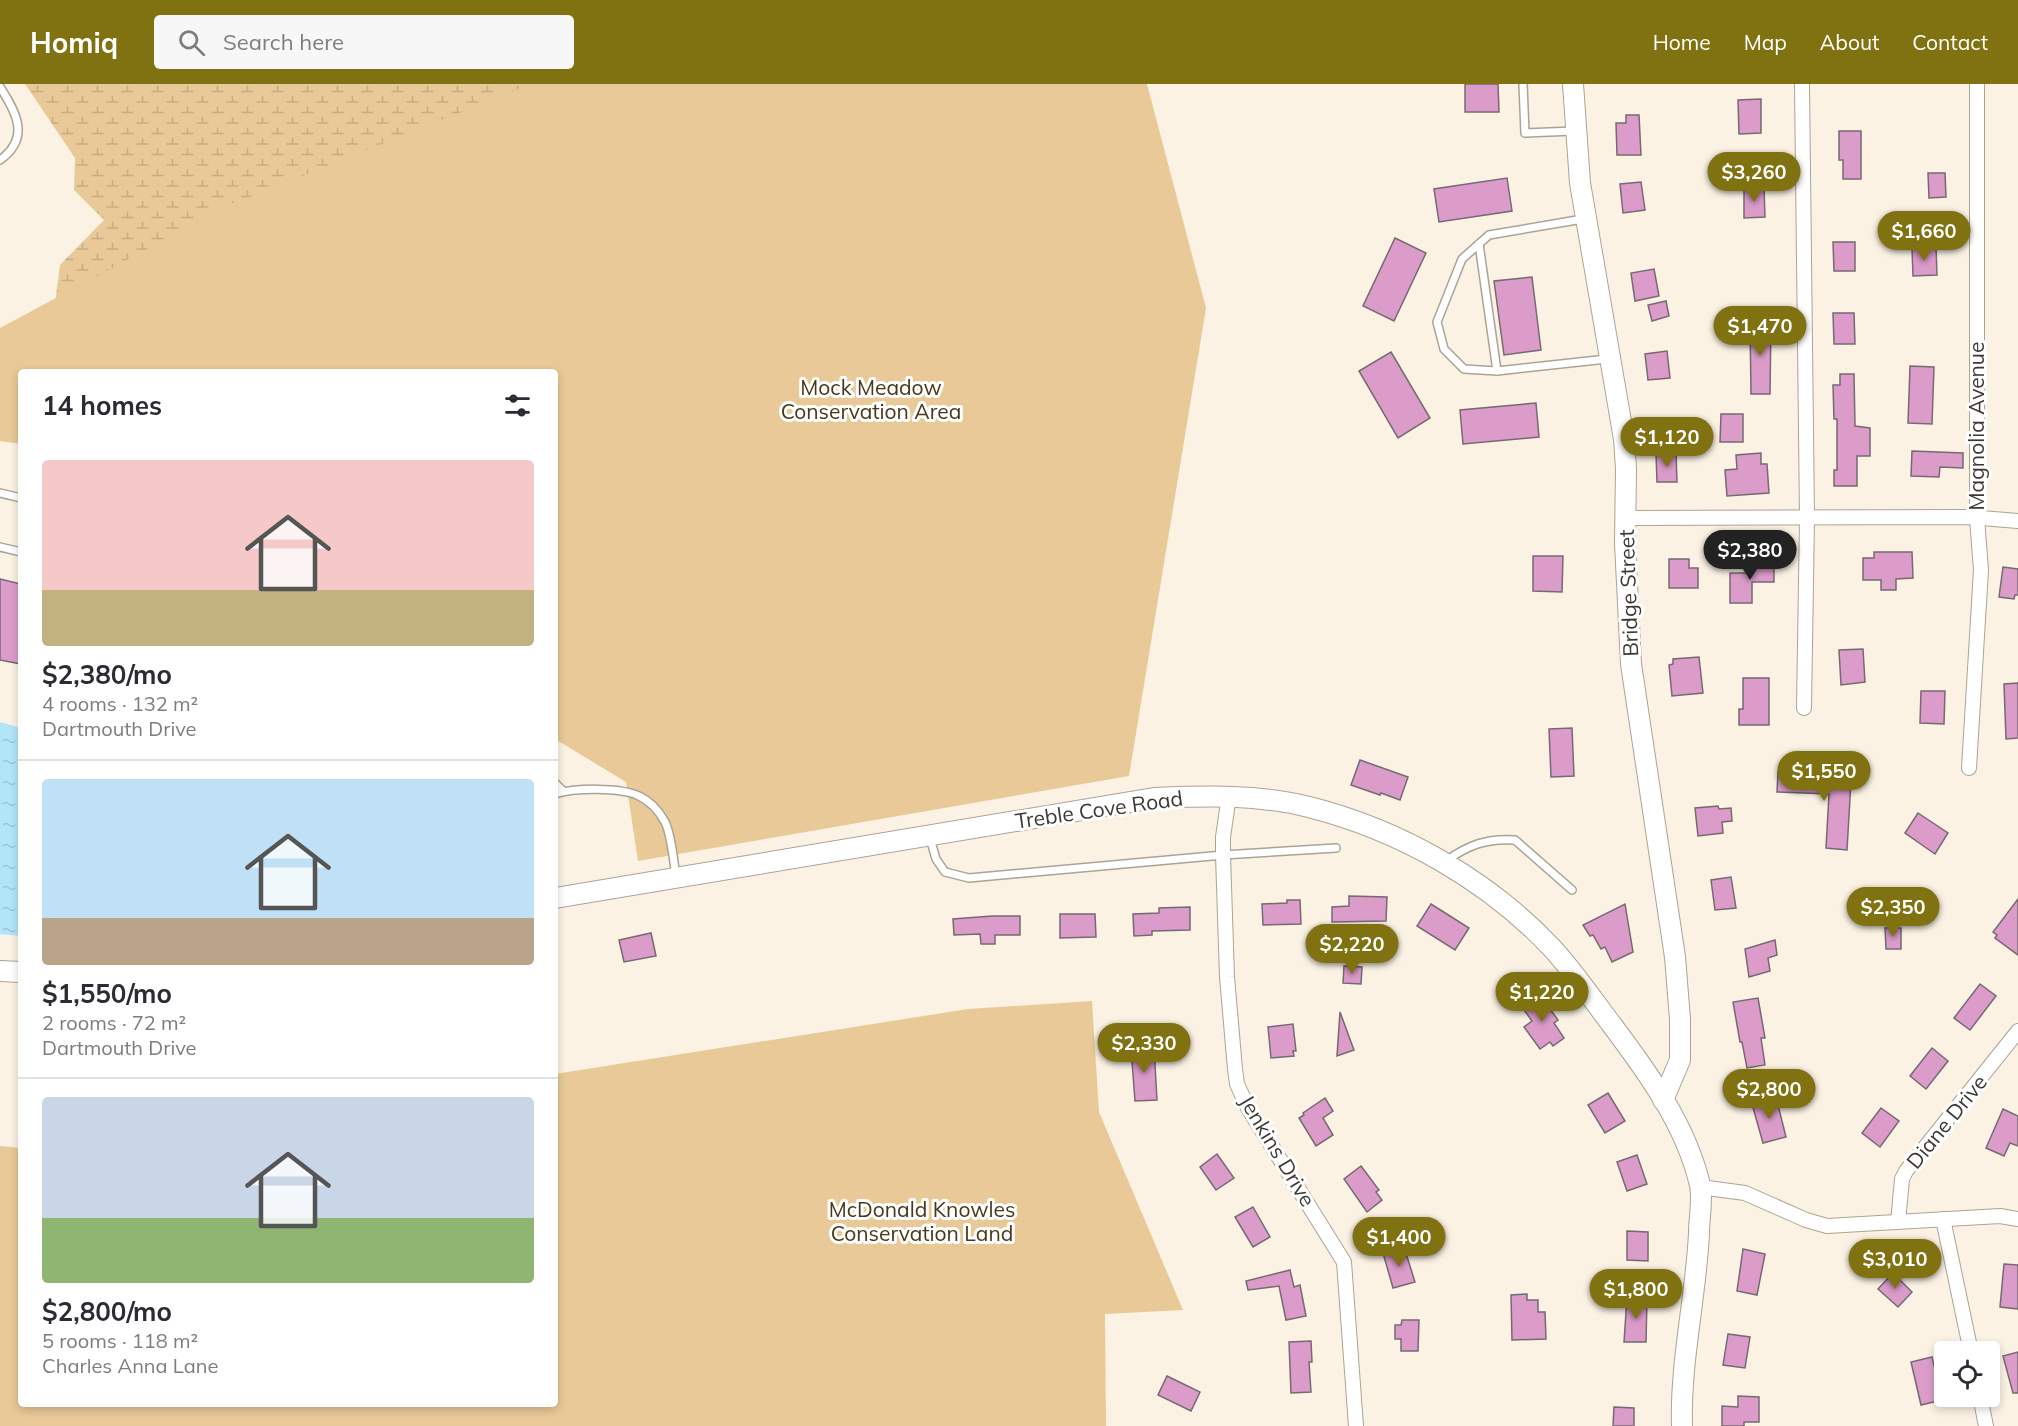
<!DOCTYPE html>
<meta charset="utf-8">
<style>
:root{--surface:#fff;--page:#f7f7f7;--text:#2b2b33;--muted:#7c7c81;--line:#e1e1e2;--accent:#807111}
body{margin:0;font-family:Mulish,sans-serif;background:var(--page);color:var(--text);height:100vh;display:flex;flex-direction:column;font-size:22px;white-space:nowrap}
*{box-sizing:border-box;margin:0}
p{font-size:20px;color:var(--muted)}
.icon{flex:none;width:33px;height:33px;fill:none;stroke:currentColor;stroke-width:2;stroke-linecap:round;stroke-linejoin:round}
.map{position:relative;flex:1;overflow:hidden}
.side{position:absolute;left:18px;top:285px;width:540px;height:1038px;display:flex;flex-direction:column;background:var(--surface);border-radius:6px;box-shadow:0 3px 9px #0003}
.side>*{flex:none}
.controls{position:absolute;left:1934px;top:1257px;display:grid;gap:12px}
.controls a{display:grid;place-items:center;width:66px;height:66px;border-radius:6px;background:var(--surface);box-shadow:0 3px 9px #0003;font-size:30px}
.price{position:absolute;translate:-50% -51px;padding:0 14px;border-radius:21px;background:var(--accent);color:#fff;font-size:20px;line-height:39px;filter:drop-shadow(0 2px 3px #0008)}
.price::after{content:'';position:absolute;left:50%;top:36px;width:18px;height:14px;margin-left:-9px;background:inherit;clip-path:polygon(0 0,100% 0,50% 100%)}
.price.current{background:#222;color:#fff}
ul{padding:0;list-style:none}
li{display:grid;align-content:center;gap:12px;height:318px;padding:0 24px}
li+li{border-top:2px solid var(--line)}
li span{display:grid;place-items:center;height:186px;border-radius:6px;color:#555}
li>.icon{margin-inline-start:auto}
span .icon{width:108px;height:108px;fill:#fffc;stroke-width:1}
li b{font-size:26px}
h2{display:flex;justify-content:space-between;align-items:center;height:72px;padding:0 24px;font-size:26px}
header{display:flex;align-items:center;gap:36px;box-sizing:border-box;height:84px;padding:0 30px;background:var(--accent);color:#fff}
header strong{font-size:28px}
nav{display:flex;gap:33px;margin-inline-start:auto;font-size:21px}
.search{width:420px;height:54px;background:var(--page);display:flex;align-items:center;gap:15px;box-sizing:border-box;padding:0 21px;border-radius:6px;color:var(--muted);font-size:22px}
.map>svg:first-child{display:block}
.wetland{fill:url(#wetland-marsh)}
.park{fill:#e8c997}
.water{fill:url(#water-ripples)}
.building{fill:#dc9cca;stroke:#766972;stroke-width:1.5}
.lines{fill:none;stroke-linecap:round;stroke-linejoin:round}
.lane-casing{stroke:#aca396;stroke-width:10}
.street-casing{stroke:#aca396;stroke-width:16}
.secondary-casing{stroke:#aca396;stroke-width:22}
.lane{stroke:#fff;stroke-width:7}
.street{stroke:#fff;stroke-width:14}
.secondary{stroke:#fff;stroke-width:20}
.labels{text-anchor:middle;stroke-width:6;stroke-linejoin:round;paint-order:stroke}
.park-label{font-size:21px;fill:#483719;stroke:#fff}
.street-label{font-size:21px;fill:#3b3832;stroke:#fff}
</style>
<header>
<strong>Homiq</strong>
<div class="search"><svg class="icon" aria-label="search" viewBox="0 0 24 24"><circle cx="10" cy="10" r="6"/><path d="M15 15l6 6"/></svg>Search here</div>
<nav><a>Home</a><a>Map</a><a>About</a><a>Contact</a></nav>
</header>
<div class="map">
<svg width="2018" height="1342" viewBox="0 0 2018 1342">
<defs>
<pattern id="wetland-marsh" width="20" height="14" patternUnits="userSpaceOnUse" patternTransform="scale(1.5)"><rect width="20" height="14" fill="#e8c997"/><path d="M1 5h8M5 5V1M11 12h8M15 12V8" fill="none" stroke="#c8ad83"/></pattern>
<pattern id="water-ripples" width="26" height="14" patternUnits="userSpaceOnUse" patternTransform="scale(1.5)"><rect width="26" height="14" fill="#b3e5f9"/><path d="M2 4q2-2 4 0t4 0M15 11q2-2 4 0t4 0" fill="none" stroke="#9bc5d6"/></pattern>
</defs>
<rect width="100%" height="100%" fill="#fbf2e4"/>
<polygon class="wetland" points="25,0 1121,0 555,288 46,288 60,181 104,136 74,106 75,74"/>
<g class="park">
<polygon points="531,0 1147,0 1206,224 1129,692 638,777 626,698 555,655 555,288 21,288 21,360 0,357 0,244 242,114 242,116"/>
<polygon points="1092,917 1099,1028 1183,1226 1105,1230 1106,1342 0,1342 0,1062 21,1064 21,1320 555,1320 555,990 968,925"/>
</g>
<polygon class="water" points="0,638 21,644 21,852 0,850"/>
<g class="building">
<polygon points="1465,0 1498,0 1499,28 1465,28"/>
<polygon points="1761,15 1761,49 1739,50 1738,16"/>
<polygon points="1626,31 1639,31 1641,71 1617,71 1616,39 1626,39"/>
<polygon points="1839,47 1861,47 1861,95 1843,95 1843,76 1839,76"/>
<polygon points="1928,89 1945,89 1946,113 1929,114"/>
<polygon points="1507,94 1512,127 1439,138 1434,105"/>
<polygon points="1641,98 1645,126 1623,129 1620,100"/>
<polygon points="1764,104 1765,133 1744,134 1744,105"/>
<polygon points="1395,154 1426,169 1394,237 1363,222"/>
<polygon points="1833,158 1855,158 1855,187 1834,187"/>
<polygon points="1936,163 1937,191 1913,192 1912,164"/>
<polygon points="1654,185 1659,212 1635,217 1631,189"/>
<polygon points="1532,193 1541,266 1504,271 1494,197"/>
<polygon points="1666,217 1669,232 1652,237 1648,221"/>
<polygon points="1833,229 1854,229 1855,260 1834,260"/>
<polygon points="1750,238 1771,238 1770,310 1751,310"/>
<polygon points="1667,267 1670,294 1648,296 1645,270"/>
<polygon points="1391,268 1430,334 1398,354 1359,287"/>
<polygon points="1910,282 1934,283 1932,340 1908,339"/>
<polygon points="1840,290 1854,290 1855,342 1870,344 1870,372 1857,372 1857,402 1834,402 1834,386 1837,386 1837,335 1834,335 1833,301 1840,301"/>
<polygon points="1536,319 1539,353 1463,360 1460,326"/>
<polygon points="1721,330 1743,330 1743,358 1720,358"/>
<polygon points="1912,367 1963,369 1963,384 1940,383 1939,393 1911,392"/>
<polygon points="1676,369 1677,398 1657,398 1656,370"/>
<polygon points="1761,369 1761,380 1767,380 1769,409 1727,412 1725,386 1737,385 1736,371"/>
<polygon points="1874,468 1912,468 1913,494 1896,495 1896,506 1881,506 1881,496 1863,496 1863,474 1874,474"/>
<polygon points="1533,472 1563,472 1562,508 1533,507"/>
<polygon points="1669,475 1689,475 1689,484 1698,484 1698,504 1669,504"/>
<polygon points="1750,478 1774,478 1774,498 1752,498 1752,519 1730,519 1730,489 1750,489"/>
<polygon points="2003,483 2018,485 2018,511 2015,511 2014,515 1999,513"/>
<polygon points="0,495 21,500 21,580 0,576"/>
<polygon points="1863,565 1865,598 1841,601 1839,566"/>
<polygon points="1699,573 1703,609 1672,612 1669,581 1673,580 1673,575"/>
<polygon points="1743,594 1769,594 1769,641 1739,641 1739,625 1743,625"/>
<polygon points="2018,599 2018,654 2006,655 2004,600"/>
<polygon points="1921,607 1945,607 1944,640 1920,639"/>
<polygon points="1572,644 1574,692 1551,693 1549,645"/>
<polygon points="1360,676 1408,693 1400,716 1381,709 1380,711 1351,701"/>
<polygon points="1778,688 1812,689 1812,694 1851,697 1847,766 1826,764 1829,710 1777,708"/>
<polygon points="1718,722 1719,725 1731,724 1732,737 1722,738 1723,749 1698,752 1695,724"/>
<polygon points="1918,729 1948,749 1935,770 1905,749"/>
<polygon points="1731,793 1736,824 1715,826 1711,796"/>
<polygon points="1349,812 1387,813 1386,837 1332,838 1332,823 1349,822"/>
<polygon points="2018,815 2018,871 1995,854 1997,851 1993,848"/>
<polygon points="1287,816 1300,816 1301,840 1263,841 1262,820 1287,819"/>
<polygon points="1431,820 1469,844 1455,866 1417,842"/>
<polygon points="1625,820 1633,868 1612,878 1605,863 1601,865 1593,851 1590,852 1583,841"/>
<polygon points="1190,823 1190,846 1152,847 1152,851 1134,852 1133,830 1159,829 1159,824"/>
<polygon points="1060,830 1095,830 1096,853 1060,854"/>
<polygon points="992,832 1020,832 1020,851 995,851 995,860 981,860 980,850 954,851 953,835"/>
<polygon points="1885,844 1901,844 1901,865 1886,865"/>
<polygon points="651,849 656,872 624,878 619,856"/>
<polygon points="1775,856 1777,871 1768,874 1770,887 1749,893 1745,865"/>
<polygon points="1344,882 1362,883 1361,900 1343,899"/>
<polygon points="1980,900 1996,912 1970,946 1954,934"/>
<polygon points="1539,910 1558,936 1554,939 1564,954 1553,962 1550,958 1540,965 1524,943 1532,937 1522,923"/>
<polygon points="1758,914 1765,954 1761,954 1765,981 1747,984 1742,958 1740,958 1733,918"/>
<polygon points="1340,928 1354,966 1337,972"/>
<polygon points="1293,940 1296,967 1293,967 1294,972 1271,974 1268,943"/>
<polygon points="1154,963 1157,1016 1135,1017 1131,964"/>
<polygon points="1932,964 1948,977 1926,1005 1910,992"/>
<polygon points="1608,1009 1625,1037 1605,1049 1588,1021"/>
<polygon points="1776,1013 1786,1053 1763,1059 1752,1020"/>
<polygon points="1325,1014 1333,1027 1323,1034 1333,1051 1316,1062 1299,1034 1304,1031 1303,1029"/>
<polygon points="1881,1024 1899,1037 1880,1063 1862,1049"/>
<polygon points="2003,1025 2018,1032 2018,1062 2010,1059 2004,1072 1986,1064"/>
<polygon points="1217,1070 1234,1094 1216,1106 1200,1083"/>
<polygon points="1637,1071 1647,1100 1627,1107 1617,1078"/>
<polygon points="1361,1082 1379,1106 1376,1108 1382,1116 1367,1128 1344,1095"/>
<polygon points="1253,1123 1270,1153 1253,1163 1235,1133"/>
<polygon points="1627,1147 1648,1148 1648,1177 1627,1176"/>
<polygon points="1404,1163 1415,1198 1393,1204 1383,1169"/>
<polygon points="1743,1165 1765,1170 1757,1211 1737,1207"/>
<polygon points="2004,1180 2018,1181 2018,1225 2000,1223"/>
<polygon points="1290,1186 1294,1203 1300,1201 1306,1232 1286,1236 1279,1202 1248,1206 1246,1197"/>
<polygon points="1893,1189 1912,1208 1898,1223 1878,1205"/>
<polygon points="1527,1210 1527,1216 1538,1216 1538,1228 1545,1228 1546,1255 1512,1256 1511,1211"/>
<polygon points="1627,1214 1647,1214 1646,1258 1624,1258"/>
<polygon points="1402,1236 1419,1236 1418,1267 1401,1267 1401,1255 1395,1255 1395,1241 1401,1241"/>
<polygon points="1728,1250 1750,1253 1745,1284 1723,1281"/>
<polygon points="1311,1257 1312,1278 1309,1278 1311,1308 1291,1309 1289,1258"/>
<polygon points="2018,1268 2018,1309 2013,1309 2003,1272"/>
<polygon points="1932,1273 1942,1316 1921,1321 1911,1278"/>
<polygon points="1167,1292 1200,1308 1191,1327 1158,1311"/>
<polygon points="1738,1312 1759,1313 1759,1338 1744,1338 1744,1342 1722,1342 1722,1322 1738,1323"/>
<polygon points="1614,1323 1634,1324 1634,1342 1613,1342"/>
</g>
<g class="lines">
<g class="lane-casing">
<g id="lane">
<polyline points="1523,0 1525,49 1574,47"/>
<path d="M0,3c16,25 31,51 0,73"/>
<polyline points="1583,135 1489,151 1462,175 1437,238 1444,265 1464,285 1497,287 1607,275"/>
<polyline points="1479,160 1497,287"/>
<polyline points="0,409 21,414"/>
<polyline points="0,463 21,468"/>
<polyline points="555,699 563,707"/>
<path d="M555,710c19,-6 65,-7 84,2 11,5 20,15 26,26 6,11 9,41 11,55"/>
<polyline points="930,754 936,775 945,788 969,794 1223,771 1336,764"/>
<path d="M1446,777c22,-16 41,-23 69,-21l57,50"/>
</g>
</g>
<g class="street-casing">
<g id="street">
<polyline points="1802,0 1807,434 1804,624"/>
<polyline points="1626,434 1970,433 2018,437"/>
<polyline points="1969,684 1981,486 1977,434 1977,0"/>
<polyline points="1229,712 1223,753 1223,771 1227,893 1235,985 1237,1000 1248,1024 1344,1178 1356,1342"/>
<polyline points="1700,1103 1745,1109 1806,1136 1827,1142 2000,1132 2018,1135"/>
<polyline points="1943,1135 1971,1268"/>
<polyline points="1898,1138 1902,1095 1906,1087 2018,947"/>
<polyline points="1980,1312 1986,1342"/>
</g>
</g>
<g class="secondary-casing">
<g id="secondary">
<polyline points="1573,0 1580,99 1624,355 1626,385 1625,459 1631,580 1675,873 1680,935 1680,976 1663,1016"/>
<path d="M555,814l599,-100c52,-2 104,-4 155,9 91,23 179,73 243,141 22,24 41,52 60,77 36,48 74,100 88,160 3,15 -1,33 -1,48 -3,64 -19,129 -17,193"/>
<polyline points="0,887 21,888"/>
</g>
</g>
<use href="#lane" class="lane"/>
<use href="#street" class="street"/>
<use href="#secondary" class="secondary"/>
</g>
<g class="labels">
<g class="park-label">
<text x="871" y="311">Mock Meadow<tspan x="871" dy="24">Conservation Area</tspan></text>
<text x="922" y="1133">McDonald Knowles<tspan x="922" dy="24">Conservation Land</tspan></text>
</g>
<g class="street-label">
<text transform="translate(1977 342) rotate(-90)" y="7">Magnolia Avenue</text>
<text transform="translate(1629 509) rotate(-92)" y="7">Bridge Street</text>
<text transform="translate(1099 726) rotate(-8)" y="7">Treble Cove Road</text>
<text transform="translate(1947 1038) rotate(-51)" y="7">Diane Drive</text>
<text transform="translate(1277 1067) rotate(59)" y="7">Jenkins Drive</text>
</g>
</g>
</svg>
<div class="controls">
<a><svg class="icon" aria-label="locate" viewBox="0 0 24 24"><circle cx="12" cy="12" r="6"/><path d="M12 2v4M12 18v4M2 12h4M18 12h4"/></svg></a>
</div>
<b class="price" style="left:1754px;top:119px">$3,260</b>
<b class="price" style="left:1924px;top:178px">$1,660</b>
<b class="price" style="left:1760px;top:273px">$1,470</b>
<b class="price" style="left:1667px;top:384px">$1,120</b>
<b class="price current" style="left:1750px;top:497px">$2,380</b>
<b class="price" style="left:1824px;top:718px">$1,550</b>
<b class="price" style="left:1893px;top:854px">$2,350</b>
<b class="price" style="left:1352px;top:891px">$2,220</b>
<b class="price" style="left:1542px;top:939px">$1,220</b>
<b class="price" style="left:1144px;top:990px">$2,330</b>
<b class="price" style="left:1769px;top:1036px">$2,800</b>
<b class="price" style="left:1399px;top:1184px">$1,400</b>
<b class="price" style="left:1895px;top:1206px">$3,010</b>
<b class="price" style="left:1636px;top:1236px">$1,800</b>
<section class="side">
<h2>14 homes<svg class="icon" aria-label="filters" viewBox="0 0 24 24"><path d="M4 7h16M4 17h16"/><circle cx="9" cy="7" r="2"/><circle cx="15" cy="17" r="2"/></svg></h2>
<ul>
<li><span style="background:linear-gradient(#f6c9c9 70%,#c2b280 0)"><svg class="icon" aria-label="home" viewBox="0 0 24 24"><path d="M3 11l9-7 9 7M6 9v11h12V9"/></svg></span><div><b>$2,380/mo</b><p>4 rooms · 132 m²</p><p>Dartmouth Drive</p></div></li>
<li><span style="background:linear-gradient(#bfe0f5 75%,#b9a48a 0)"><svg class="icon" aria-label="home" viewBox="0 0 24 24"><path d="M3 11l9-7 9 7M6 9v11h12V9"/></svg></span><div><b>$1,550/mo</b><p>2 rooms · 72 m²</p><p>Dartmouth Drive</p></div></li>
<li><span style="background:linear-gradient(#c9d6e8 65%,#8fb573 0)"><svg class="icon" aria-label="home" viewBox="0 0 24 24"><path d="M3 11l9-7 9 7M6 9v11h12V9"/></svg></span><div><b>$2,800/mo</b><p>5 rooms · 118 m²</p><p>Charles Anna Lane</p></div></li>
</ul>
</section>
</div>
